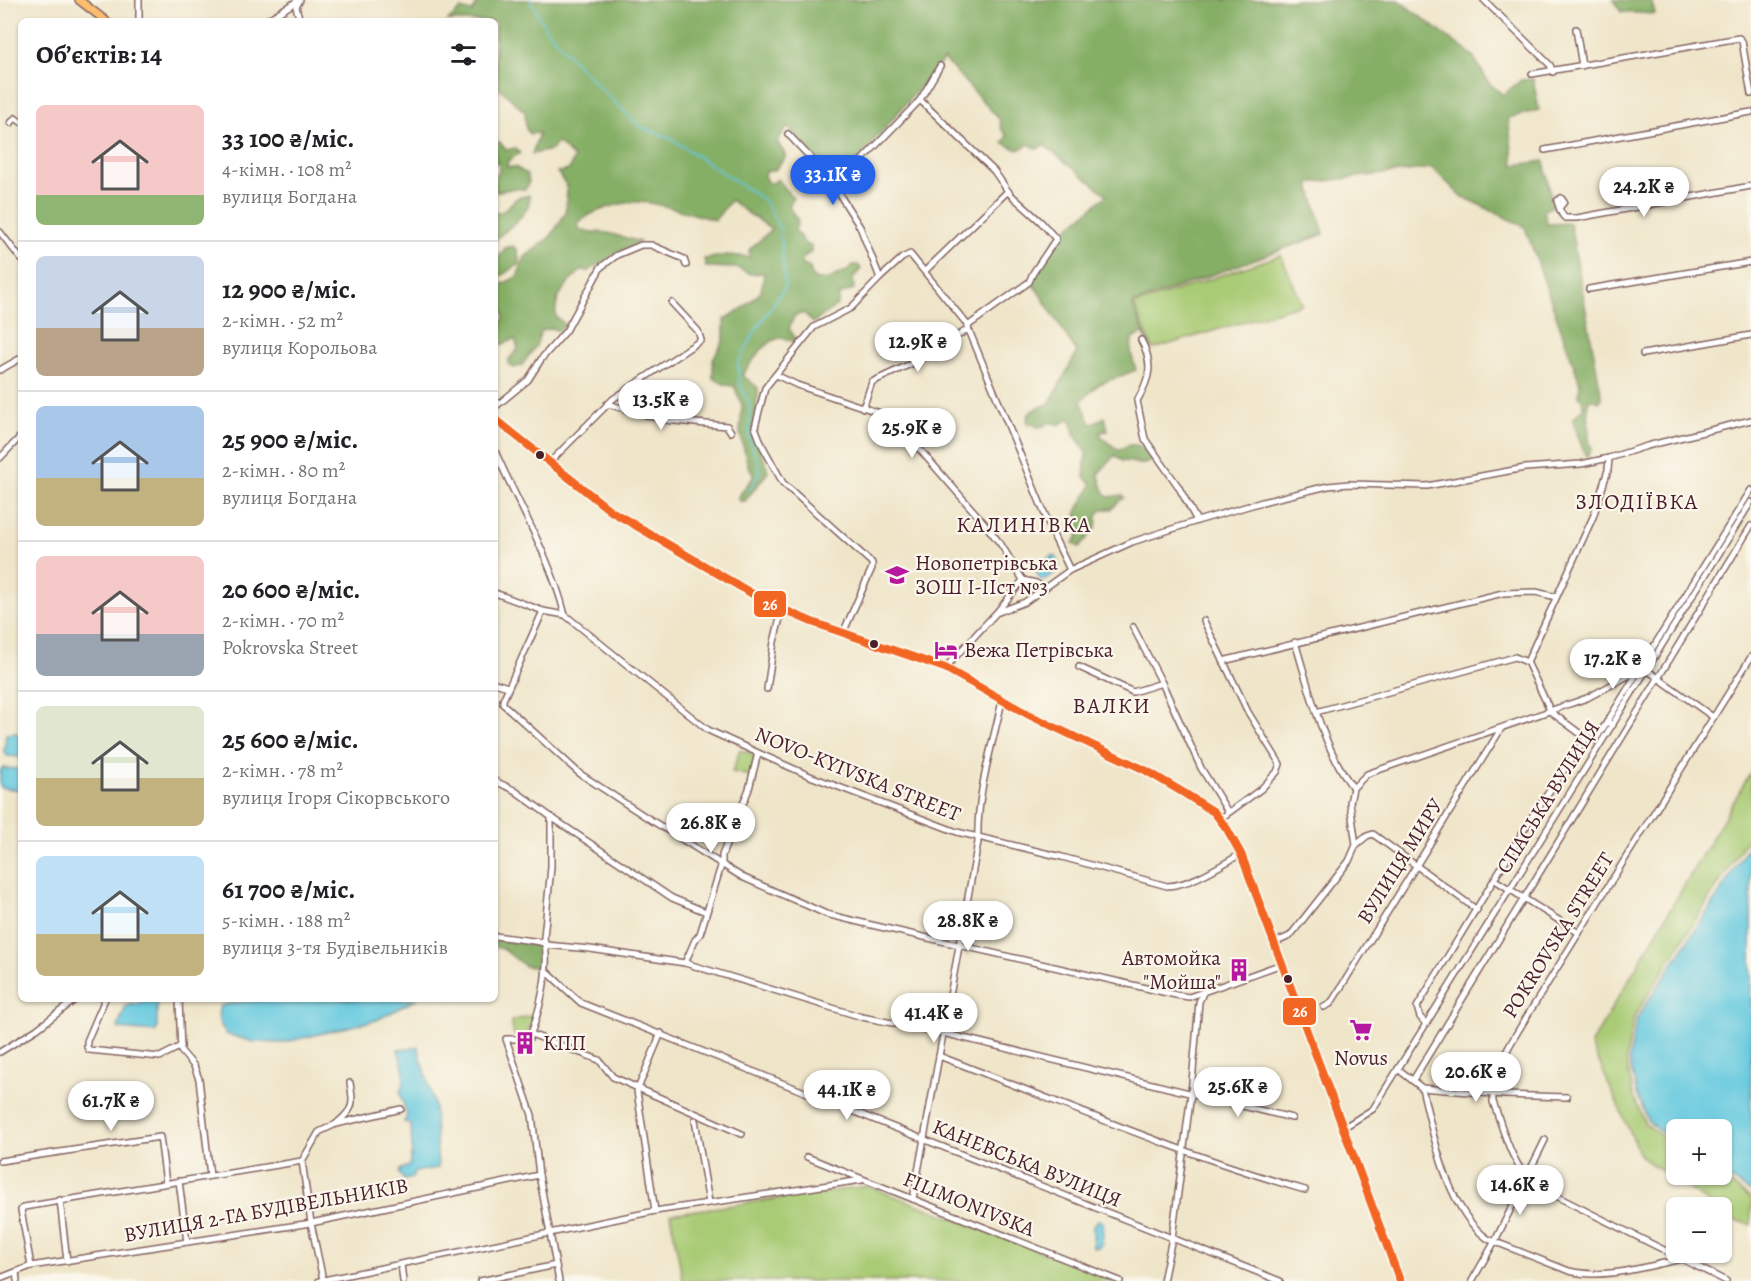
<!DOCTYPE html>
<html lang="uk">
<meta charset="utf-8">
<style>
:root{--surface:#fff;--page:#f6f6f6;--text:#202124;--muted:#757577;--line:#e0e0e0;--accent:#2563eb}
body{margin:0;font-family:Alegreya,serif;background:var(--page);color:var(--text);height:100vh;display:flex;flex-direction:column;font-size:22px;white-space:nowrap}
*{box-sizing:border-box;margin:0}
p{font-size:20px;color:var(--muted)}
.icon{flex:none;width:33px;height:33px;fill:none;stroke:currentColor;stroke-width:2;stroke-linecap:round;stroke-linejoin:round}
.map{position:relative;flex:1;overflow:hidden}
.drawer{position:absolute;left:18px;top:18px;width:480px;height:984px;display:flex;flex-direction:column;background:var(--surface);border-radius:9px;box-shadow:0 2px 4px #0004}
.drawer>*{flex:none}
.tools{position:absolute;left:1666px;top:1119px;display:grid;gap:12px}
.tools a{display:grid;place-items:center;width:66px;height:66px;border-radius:9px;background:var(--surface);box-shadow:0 2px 4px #0004;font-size:30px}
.price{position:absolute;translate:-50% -51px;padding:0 14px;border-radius:21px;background:#fff;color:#222;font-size:20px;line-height:39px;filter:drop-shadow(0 2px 3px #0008)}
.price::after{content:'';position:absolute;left:50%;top:36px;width:18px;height:14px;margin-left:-9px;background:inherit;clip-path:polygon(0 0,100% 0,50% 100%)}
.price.on{background:var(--accent);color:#fff}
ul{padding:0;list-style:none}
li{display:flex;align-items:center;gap:18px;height:150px;padding:0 18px}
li+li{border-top:2px solid var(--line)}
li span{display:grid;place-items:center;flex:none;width:168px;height:120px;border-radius:9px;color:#555}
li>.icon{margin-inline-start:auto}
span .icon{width:72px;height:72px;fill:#fffc;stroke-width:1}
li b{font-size:26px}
h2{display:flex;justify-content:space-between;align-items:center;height:72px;padding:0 18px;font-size:26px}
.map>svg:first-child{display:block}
.green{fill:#a9cb74;stroke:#7a7550;stroke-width:1.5}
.forest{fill:#86af66;stroke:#686748;stroke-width:1.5}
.water{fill:#61c8de;stroke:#567484;stroke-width:1.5}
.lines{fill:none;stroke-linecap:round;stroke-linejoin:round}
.stream{stroke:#61c8de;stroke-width:1.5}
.minor-casing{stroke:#846462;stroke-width:8}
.major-casing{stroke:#846462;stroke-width:10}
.minor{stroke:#fff;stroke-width:5}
.major{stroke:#fcbd6f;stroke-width:7}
.bus-1-casing{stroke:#fbf7ec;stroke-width:12}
.bus-1{stroke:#f26522;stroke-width:8}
.bus-dot{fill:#4a1f2b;stroke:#fbf7ec;stroke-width:2}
.labels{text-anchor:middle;stroke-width:4.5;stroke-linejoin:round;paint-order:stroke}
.poi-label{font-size:21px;fill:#4a1f2b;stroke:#fbf7ec;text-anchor:start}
.street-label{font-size:21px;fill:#4a1f2b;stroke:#fbf7ec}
.neighbourhood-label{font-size:22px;letter-spacing:1.5px;fill:#4a1f2b;stroke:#fbf7ec}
.line-badge{stroke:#fbf7ec;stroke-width:2}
.badge-label{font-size:16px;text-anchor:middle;font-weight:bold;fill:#fff}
</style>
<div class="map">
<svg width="1751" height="1281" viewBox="0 0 1751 1281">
<rect width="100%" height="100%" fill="#fbf7ec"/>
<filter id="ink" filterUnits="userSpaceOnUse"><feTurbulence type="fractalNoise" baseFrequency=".0167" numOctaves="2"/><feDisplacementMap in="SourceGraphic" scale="12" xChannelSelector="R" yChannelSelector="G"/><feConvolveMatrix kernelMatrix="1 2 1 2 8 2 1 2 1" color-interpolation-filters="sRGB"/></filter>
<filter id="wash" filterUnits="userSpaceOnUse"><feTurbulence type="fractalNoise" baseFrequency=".008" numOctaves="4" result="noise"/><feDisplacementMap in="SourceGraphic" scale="24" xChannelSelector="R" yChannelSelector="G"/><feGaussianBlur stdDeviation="1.35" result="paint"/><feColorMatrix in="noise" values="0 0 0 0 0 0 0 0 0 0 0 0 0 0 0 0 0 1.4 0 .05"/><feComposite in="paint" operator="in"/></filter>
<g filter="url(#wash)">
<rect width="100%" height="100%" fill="#efe5c9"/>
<g class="green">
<polygon points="1281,255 1302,304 1153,349 1134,305"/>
<polygon points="740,750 756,755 750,776 732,772"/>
<polygon points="1751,772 1751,833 1634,1017 1626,1059 1633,1095 1645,1123 1677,1149 1677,1174 1716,1175 1751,1198 1751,1225 1731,1219 1722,1212 1722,1208 1715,1207 1641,1157 1591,1044"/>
<polygon points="533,1015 527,1036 514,1035 511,1021"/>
<polygon points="868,1186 1119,1281 683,1281 670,1214"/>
</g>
<g class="forest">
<path d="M469,0h929l75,56 16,27 14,12 18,-15 12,-1 6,31 -31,8 6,47 30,-4 9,45 -9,4 3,14 23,-1 32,175 -3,4 -5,-3 -6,1 1,40 3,9 -5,8c-6,-10 -11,-27 -14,-38l10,-11 -1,-9 -3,-3 1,-13 -55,-156 -64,-31 -29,-28 -123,15 15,51 -192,70 19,45 -8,-16 -11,6 -1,14 5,17 -37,14 -18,17 10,23 14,-7 3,14 -8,1 2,6 17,12c14,-10 27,-5 36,9 -16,10 -17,2 -33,2l-7,-6 -17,19c4,8 4,17 10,23l14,-2 2,3 -5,3 -7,8h-10l-5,6 -1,13c-7,6 -10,13 -17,19l-6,-4 7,-10c-12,-20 5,-31 12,-49l-8,-7 2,-26 -12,-17 -2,-12 -3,-3 -10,6 -10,-3 -5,4 -7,1 -3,-4 -6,2c-5,-14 11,-18 21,-21l28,-52 -45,-70 24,-44 51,-43 -63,-50 -7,4 -8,-5 -11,6 -15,-7 4,-7 -6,-8 -1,-8 -56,-61 -106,124 -50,-56 -11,14 9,15 -11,14 -10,2 -1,4 4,7h4l6,-4 15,19 -4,9 9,14 -3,9 10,14 6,2v6l-8,6 -2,6 9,4 2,9 5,3 13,-1 12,-7h4l7,-7h5l3,4 -8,9 1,11 -15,6 -1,9 -25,19 -9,-10 -10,3 -5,13 8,12c-6,1 -9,-2 -15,-3 -16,0 -30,25 -40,37l16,13c1,15 -6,32 -4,43 2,14 12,26 14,41l-23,29h-5l-2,-4 16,-21 -6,-11 -8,-32 2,-28 -8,-19 -8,-1 -13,-7v-19l11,-19v-20l19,-12 18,-16 3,-19 -13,1 -14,-6 -31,-1 -2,-8 23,-4 23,2 -1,-7 23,-21 -29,-19 -12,-10 -16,20c-24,-6 -48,-15 -72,-18 -17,-2 -53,9 -65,21l2,8 28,2 32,9 -24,11 -27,18 -7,-1c-15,13 -29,27 -26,47l10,8 -7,6 -8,-3 -10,3 -5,15 -14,19 -8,3 -6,-4 1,-5 9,-10 -3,-10 -14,6 -6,-12 9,-15 -1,-7 -8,-8v-10l3,-7 19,-9 8,-20 26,-21 15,-24 1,-26 -10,-14 12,-2 5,-12 -17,-16 -6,8 -19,4 7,-21 -9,1 -4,-5 -1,-17 -30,-28v-63h-47l13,-12 11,3 5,-8z"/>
<polygon points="1613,0 1651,0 1655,14 1621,12"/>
<polygon points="495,142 500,142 506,150 515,148 520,153 508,161 507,167 515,167 527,174 529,182 525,190 516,188 495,192 495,176 499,173 499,164 495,162"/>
<path d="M529,195c5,17 -23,34 -34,45v-28h7l15,-14z"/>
<polygon points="512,246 517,249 520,264 499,277 495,276 498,259 505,248"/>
<polygon points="495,940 540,945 540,968 525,966 503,949 495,947"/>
</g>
<g class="water">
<path d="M1051,556h5l3,14 -15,10c-7,0 -5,-6 -9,-11z"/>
<polygon points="15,733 21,735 21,757 7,756 4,752 6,734"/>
<polygon points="2,768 21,769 21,790 2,788 0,786 0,772"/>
<polygon points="1751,842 1751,1192 1722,1174 1722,1130 1677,1130 1677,1145 1648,1121 1637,1094 1629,1059 1637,1018 1717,897"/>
<polygon points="154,999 157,1002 157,1029 155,1032 119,1029 118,1026 126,1006"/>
<path d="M266,999h151l-40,21 -95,23 -28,-1 -28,-8c-6,-9 -10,-17 -6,-28l18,-4z"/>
<path d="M418,1047l16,57 4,64 -23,4 -3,6 -8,2 -5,-7 2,-4 8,-3 3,-15 -1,-27 -7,-2 3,-6 -7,-24c8,-15 3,-26 -2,-42z"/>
<path d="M1098,1220l5,2c2,8 -1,14 -1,21l-3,4 -6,1v-23z"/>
</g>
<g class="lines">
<polyline class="stream" points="530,0 545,27 580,68 640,127 670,138 764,200 780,229 785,287 757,328 738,363 739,382 750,405 749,437 760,471 748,492"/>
</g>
</g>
<g filter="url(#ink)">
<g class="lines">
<g class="minor-casing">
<g id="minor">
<polyline points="300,0 296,7 300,21"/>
<polyline points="1484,0 1550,65 1553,72"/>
<polyline points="139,21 139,0"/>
<polyline points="265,21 299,0"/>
<polyline points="1576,29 1582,66"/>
<polyline points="1532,74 1739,38 1742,41 1751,94"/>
<polyline points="11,123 15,118 21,122"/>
<polyline points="788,134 838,187 841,197 860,227 880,278"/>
<polyline points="1545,150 1751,112"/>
<polyline points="838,187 853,175 858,164 920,100"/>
<path d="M1560,207l4,-5 -3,-4 -4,3c2,5 3,13 8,17h12l174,-32"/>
<polyline points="0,232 21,259"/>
<polyline points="925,271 1008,191"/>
<polyline points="1589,289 1751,262"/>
<path d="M1141,340c13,24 9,38 -4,61l8,38 33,47 19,35"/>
<polyline points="1643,354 1751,335"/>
<polyline points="0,370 21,358"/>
<polyline points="776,375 797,385 880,413 891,420 908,436 984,523 1002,546 1023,580"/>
<polyline points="607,404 664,420 727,426 731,432"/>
<polyline points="495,407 528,380 542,358 566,331 601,267 617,255 641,245 651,245 684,259 686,265"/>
<polyline points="863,408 872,382 915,362 967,330 969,325 1029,282 1033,273 1056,239 1041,222 1010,194 994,171 920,100 940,66"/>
<path d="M495,451c24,55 55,105 70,164"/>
<polyline points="0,458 21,436"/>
<polyline points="1609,458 1608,470 1593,517 1527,662 1551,712 1586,738 1591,741 1596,739 1607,722 1613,725"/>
<polyline points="549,463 613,399 701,340 698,331 672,303"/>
<polyline points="1023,580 1036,583 1045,588"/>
<path d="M495,593l48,18 22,4 143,115 50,23 52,23 147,56 105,25 105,29c25,-1 52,-20 74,-32"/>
<polyline points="543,611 503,700 503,704 579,773 643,815 742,877 806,905 826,914 863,923 1176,995 1189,997 1282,964"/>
<polyline points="997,612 1023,580"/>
<polyline points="1204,621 1248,712 1280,764 1277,772 1261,789 1220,819"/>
<polyline points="1133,627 1162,683 1201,768 1228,812"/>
<polyline points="843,633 872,568 872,563 783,483 762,445 755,427 765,388 814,327 851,308 880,278 902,258 910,254 966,323 1055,539 1070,570"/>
<path d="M1295,642c15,49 27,104 58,146"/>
<polyline points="1223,661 1503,593 1536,592 1556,597"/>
<polyline points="1079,667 1133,692 1162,683"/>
<polyline points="945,668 996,613 1025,602 1070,570 1132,542 1197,521 1262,502 1328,486 1349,484 1427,486 1525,468 1581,464 1609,458 1647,446 1751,420"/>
<polyline points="1647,670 1713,717"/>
<polyline points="495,683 508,687"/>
<polyline points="767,689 774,642 782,610"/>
<polyline points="1316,712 1515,657 1527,662"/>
<polyline points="1607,722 1638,672"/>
<path d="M495,781l19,9 37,27v50l-7,70c7,30 -4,74 -15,102h-23l26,76 7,60 20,106"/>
<polyline points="551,817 672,898 706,912"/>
<polyline points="1356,845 1367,836 1373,834 1477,910"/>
<polyline points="1495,880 1579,933"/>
<polyline points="495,936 541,942 546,945 590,949 685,963 862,1017 943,1033 1292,1118"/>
<polyline points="1274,943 1290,936 1349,861 1356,845 1350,803 1353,788 1367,774 1587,698 1639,670 1751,490"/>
<polyline points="685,963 695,940 700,934 722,863 722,855 749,789 758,753"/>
<polyline points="545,970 581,1003 1280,1281"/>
<polyline points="105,999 87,1041 87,1047 89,1050 160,1057 181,1046"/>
<polyline points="179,999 181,1051 194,1066 199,1079 210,1176"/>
<polyline points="1324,1007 1330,1004 1333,1000 1501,729"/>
<polyline points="1426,1024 1420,1017 1417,1007 1533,815 1586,738"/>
<polyline points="531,1034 599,1060 613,1077 742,1134"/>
<polyline points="0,1052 37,1029 76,999"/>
<path d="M939,1056c121,46 241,98 366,134"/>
<polyline points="1398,1069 1422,1088 1505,1095 1567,1097"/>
<polyline points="1413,1080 1751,526"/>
<path d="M1422,1088c11,46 25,122 66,151l81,32c36,9 77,-5 113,-12"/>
<polyline points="695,1120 709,1203"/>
<path d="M337,1123c17,-14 17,-19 13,-40"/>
<polyline points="1343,1128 1373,1109 1751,502"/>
<polyline points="807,1157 1120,1281"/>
<polyline points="0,1161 160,1137 166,1183"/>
<polyline points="302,1161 311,1223 323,1280"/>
<polyline points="179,1181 187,1242"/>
<path d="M913,1199l65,-357c-2,-47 14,-95 24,-141"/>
<polyline points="60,1200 67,1261"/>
<polyline points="655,1211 637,1091 661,1033"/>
<polyline points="401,1264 403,1281"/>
<polyline points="31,1266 21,1210 24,1207 302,1161 319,1132 336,1124 401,1109"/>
<polyline points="16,1272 17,1281"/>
<polyline points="0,1278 31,1266 311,1223 539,1175"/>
<polyline points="319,1281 655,1211 862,1180"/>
<polyline points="480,1281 556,1265"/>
<polyline points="1163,1281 1172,1238 1191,1094 1199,1002 1203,993"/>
<polyline points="1472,1281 1495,1241 1545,1140"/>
<path d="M1726,1281l-192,-96c-23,-21 -30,-54 -41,-83 -2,-32 20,-62 36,-89l222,-356"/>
</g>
</g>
<g class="major-casing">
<g id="major">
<polyline points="79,0 106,21"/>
<polyline points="495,419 611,511 768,603 812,622 945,668 1031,716 1145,770 1184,793 1214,812 1227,829 1241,854 1400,1281"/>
</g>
</g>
<use href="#minor" class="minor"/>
<use href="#major" class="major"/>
<g class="bus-1-casing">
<polyline id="bus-1" points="495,419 611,511 768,603 812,622 945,668 1031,716 1145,770 1184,793 1214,812 1227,829 1241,854 1400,1281"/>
</g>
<use href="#bus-1" class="bus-1"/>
</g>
</g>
<defs>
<g id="school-bare" transform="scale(1.8)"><path d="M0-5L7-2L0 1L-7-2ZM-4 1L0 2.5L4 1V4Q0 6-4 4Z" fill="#b5179e" stroke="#fbf7ec" stroke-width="2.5" paint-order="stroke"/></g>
<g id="hotel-bare" transform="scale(1.8)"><path d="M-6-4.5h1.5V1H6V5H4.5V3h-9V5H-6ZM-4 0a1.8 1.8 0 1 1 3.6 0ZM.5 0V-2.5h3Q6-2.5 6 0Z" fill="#b5179e" stroke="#fbf7ec" stroke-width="2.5" paint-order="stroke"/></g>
<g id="building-bare" transform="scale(1.8)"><path d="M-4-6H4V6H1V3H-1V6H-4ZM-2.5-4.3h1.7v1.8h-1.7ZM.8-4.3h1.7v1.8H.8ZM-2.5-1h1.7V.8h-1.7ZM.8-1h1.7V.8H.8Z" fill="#b5179e" stroke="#fbf7ec" stroke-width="2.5" paint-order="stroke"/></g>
<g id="supermarket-bare" transform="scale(1.8)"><path d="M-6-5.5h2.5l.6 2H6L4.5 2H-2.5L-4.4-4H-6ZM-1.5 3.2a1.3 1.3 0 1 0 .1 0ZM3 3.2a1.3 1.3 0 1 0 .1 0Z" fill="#b5179e" stroke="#fbf7ec" stroke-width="2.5" paint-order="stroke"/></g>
</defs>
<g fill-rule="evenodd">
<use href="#school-bare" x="897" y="575"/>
<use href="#hotel-bare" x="946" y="650"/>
<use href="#building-bare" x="1239" y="970"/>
<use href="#supermarket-bare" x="1361" y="1030"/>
<use href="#building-bare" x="525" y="1043"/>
</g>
<g class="bus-dot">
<circle cx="540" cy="455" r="5"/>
<circle cx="874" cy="644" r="5"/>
<circle cx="1288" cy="979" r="5"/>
</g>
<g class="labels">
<g class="poi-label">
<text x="915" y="570">Новопетрівська<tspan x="915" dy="24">ЗОШ I-IIст №3</tspan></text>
<text x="964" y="657">Вежа Петрівська</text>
<text x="1221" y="965" text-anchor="end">Автомойка<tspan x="1221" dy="24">"Мойша"</tspan></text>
<text x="543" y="1050">КПП</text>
<text x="1361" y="1065" text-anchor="middle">Novus</text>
</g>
<g class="street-label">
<text transform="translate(858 774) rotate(22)" y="7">NOVO-KYIVSKA STREET</text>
<text transform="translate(1548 797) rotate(-58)" y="7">СПАСЬКА ВУЛИЦЯ</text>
<text transform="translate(1400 861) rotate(-58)" y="7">ВУЛИЦЯ МИРУ</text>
<text transform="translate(1558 935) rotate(-58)" y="7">POKROVSKA STREET</text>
<text transform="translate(1027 1163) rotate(22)" y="7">КАНЕВСЬКА ВУЛИЦЯ</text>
<text transform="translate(969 1204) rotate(22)" y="7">FILIMONIVSKA</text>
<text transform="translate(266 1210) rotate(-10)" y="7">ВУЛИЦЯ 2-ГА БУДІВЕЛЬНИКІВ</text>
</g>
<g class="neighbourhood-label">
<text x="1637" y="509">ЗЛОДІЇВКА</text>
<text x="1024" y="532">КАЛИНІВКА</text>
<text x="1112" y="713">ВАЛКИ</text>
</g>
</g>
<g class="line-badge">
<rect x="753" y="590" width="34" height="28" rx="6" fill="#f26522"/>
<rect x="1282" y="997" width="35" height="29" rx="6" fill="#f26522"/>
</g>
<g class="badge-label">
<text x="770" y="610">26</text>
<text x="1300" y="1017">26</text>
</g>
</svg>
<div class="tools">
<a>+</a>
<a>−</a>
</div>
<b class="price on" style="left:833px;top:206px">33.1K ₴</b>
<b class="price" style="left:1644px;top:218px">24.2K ₴</b>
<b class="price" style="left:918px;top:373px">12.9K ₴</b>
<b class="price" style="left:661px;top:431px">13.5K ₴</b>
<b class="price" style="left:912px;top:459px">25.9K ₴</b>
<b class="price" style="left:1613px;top:690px">17.2K ₴</b>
<b class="price" style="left:711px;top:854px">26.8K ₴</b>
<b class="price" style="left:968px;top:952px">28.8K ₴</b>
<b class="price" style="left:934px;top:1044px">41.4K ₴</b>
<b class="price" style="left:1476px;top:1103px">20.6K ₴</b>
<b class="price" style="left:1238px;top:1118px">25.6K ₴</b>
<b class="price" style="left:847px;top:1121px">44.1K ₴</b>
<b class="price" style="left:111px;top:1132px">61.7K ₴</b>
<b class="price" style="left:1520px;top:1216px">14.6K ₴</b>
<section class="drawer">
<h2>Об’єктів: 14<svg class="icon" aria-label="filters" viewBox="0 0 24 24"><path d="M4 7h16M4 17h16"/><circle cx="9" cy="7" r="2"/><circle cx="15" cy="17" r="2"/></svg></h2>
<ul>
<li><span style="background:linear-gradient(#f6c9c9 75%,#8fb573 0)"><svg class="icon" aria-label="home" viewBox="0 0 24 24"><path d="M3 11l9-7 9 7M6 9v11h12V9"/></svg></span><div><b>33 100 ₴/міс.</b><p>4-кімн. · 108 m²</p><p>вулиця Богдана</p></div></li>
<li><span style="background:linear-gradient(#c9d6e8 60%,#b9a48a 0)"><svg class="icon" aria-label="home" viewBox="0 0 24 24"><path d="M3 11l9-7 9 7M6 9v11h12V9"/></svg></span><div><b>12 900 ₴/міс.</b><p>2-кімн. · 52 m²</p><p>вулиця Корольова</p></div></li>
<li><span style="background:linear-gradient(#a9c7e8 60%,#c2b280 0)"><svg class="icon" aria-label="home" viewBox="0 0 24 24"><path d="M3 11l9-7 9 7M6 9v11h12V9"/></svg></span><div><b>25 900 ₴/міс.</b><p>2-кімн. · 80 m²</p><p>вулиця Богдана</p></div></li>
<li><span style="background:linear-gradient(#f6c9c9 65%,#9aa5b1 0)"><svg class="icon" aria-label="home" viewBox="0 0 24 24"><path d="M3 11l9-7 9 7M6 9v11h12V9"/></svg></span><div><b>20 600 ₴/міс.</b><p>2-кімн. · 70 m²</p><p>Pokrovska Street</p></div></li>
<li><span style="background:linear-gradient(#dfe7d0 60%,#c2b280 0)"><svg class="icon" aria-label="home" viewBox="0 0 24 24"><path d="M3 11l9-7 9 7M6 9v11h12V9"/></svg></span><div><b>25 600 ₴/міс.</b><p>2-кімн. · 78 m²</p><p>вулиця Ігоря Сікорвського</p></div></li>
<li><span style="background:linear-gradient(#bfe0f5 65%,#c2b280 0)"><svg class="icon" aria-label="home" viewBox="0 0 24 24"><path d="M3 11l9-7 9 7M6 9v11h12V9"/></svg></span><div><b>61 700 ₴/міс.</b><p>5-кімн. · 188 m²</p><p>вулиця 3-тя Будівельників</p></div></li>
</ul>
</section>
</div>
